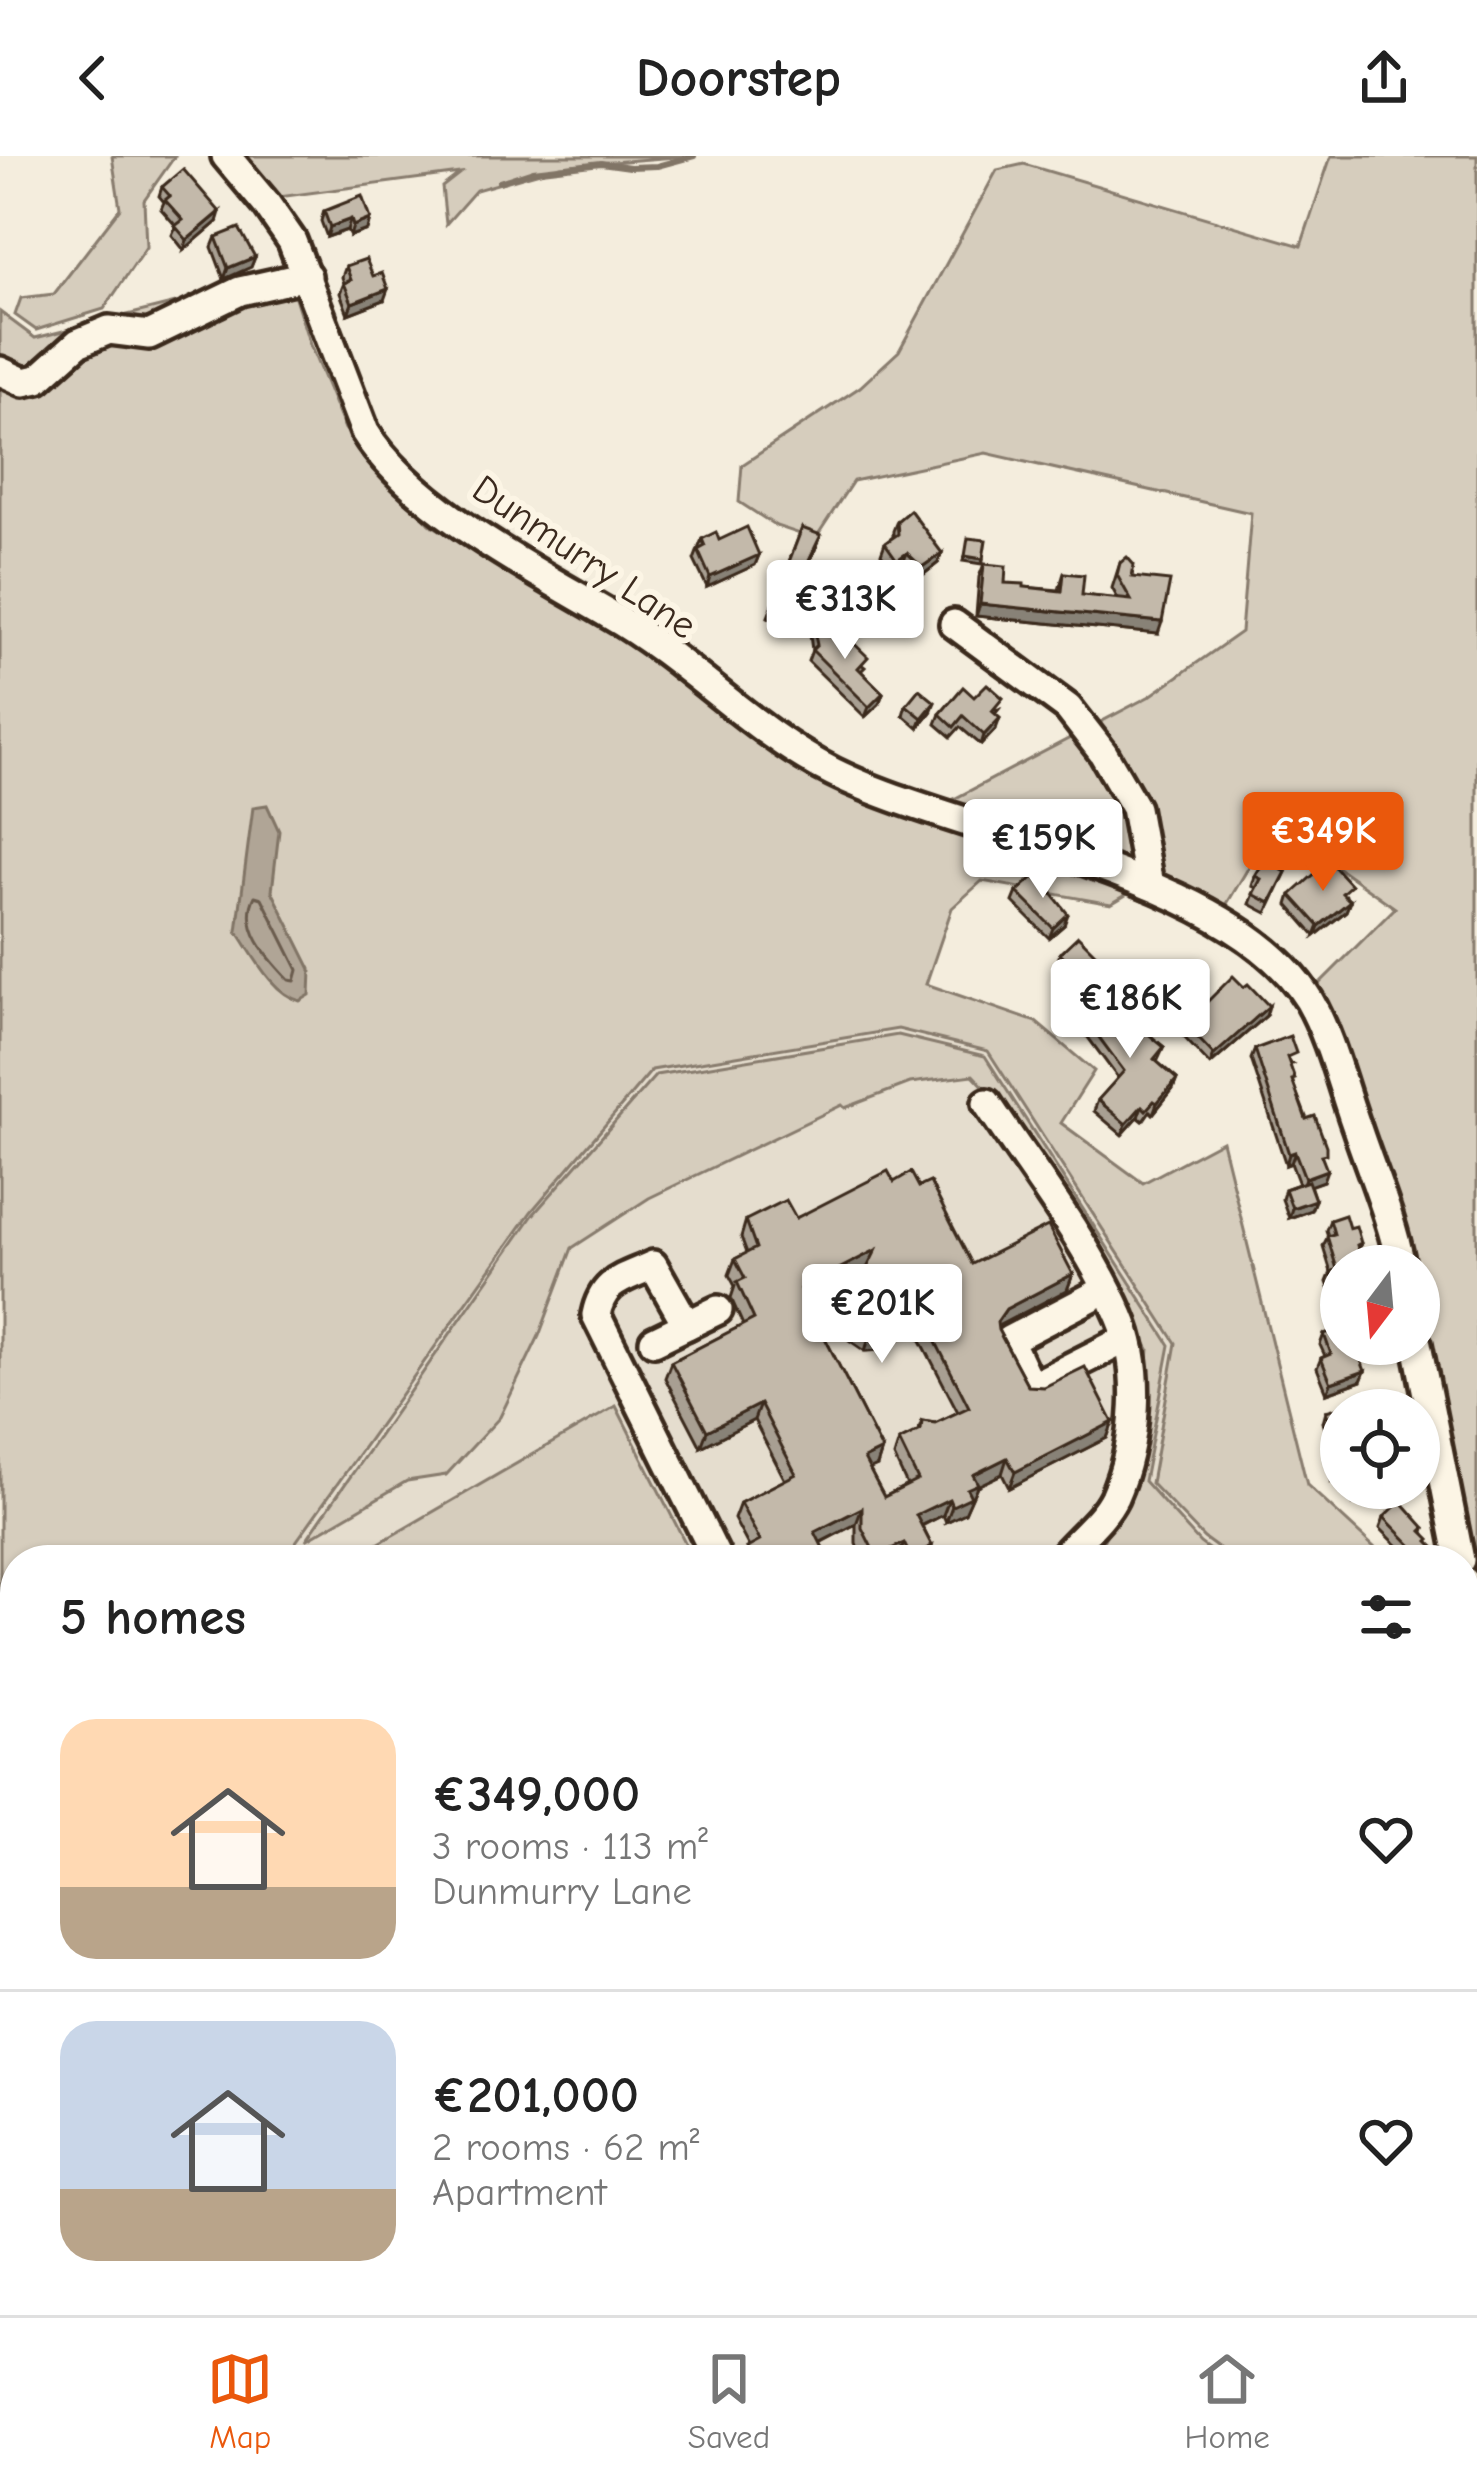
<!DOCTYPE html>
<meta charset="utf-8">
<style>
:root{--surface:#fff;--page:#f2f2f2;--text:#222;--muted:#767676;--line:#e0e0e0;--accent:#ea580c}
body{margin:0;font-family:"Comic Neue",sans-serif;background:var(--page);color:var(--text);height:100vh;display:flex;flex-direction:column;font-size:45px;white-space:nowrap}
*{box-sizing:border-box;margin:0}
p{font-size:39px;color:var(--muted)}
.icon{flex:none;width:66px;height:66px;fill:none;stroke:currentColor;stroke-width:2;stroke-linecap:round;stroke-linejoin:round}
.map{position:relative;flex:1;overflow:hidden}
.sheet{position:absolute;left:0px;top:1389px;width:1479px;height:771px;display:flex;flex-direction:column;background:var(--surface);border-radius:48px 48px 0 0;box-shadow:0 3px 9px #0004}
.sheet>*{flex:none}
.needle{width:78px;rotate:196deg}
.tools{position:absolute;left:1320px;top:1089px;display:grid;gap:24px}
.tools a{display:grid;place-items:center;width:120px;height:120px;border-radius:50%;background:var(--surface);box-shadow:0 3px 9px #0004;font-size:60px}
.price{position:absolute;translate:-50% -102px;padding:0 27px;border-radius:12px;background:#fff;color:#222;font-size:39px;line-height:78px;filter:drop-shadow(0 3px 6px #0008)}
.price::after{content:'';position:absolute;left:50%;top:72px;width:36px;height:27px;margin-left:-18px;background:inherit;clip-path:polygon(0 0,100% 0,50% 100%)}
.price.selected{background:var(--accent);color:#fff}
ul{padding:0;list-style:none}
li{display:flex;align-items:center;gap:36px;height:300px;padding:0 60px}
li+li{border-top:3px solid var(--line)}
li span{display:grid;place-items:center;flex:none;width:336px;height:240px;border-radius:36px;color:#555}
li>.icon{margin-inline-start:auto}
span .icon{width:144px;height:144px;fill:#fffc;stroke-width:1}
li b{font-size:51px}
h2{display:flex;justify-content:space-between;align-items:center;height:144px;padding:0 60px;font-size:51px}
header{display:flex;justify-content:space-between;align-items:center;height:156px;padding:0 60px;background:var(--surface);font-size:54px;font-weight:600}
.tab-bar{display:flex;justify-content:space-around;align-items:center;height:168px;border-top:3px solid var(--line);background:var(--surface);font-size:33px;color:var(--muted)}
.tab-bar a{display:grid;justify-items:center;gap:6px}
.tab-bar .selected{color:var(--accent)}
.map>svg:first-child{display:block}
.built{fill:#e5ddce}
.green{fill:#d6cdbd;stroke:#887c6e;stroke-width:3}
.water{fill:#b0a596;stroke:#817466;stroke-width:3}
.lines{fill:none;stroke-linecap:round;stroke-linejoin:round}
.shore{stroke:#6a5b4e;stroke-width:3}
.stream{stroke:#817466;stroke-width:6}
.minor-casing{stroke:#3b2a1e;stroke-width:36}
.minor{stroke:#fcf5e5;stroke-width:27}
.wall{fill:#a89f92;stroke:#3b2a1e;stroke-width:3;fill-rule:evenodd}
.shaded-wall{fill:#888277;stroke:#3b2a1e;stroke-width:3}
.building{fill:#c3b9aa;stroke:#3b2a1e;stroke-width:3;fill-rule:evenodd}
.labels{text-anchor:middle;stroke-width:12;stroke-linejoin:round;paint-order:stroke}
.street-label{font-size:39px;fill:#3b2a1e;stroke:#fcf5e5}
</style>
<header><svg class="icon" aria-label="back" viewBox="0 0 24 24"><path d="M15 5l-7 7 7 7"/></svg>Doorstep<svg class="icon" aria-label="share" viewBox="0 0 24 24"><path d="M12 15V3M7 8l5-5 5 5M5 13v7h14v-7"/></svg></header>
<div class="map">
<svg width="1477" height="2159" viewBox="0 0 1477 2159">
<rect width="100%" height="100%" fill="#f4eddd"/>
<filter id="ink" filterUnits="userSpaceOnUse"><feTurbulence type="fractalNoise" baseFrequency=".00833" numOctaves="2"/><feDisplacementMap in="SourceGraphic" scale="24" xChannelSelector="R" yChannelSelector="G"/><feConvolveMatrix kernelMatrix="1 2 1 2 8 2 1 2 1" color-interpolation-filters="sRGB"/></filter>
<g filter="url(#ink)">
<g class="built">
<polygon points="899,873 988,895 1176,1187 1152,1327 1204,1382 1234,1404 283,1404 531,1056 652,914"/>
<polygon points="0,2100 15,2105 15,2145 128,2145 168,2159 0,2159"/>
<polygon points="573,2145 1308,2145 1330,2159 575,2159"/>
</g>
<g class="green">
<polygon points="112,0 175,0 144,44 146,91 104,153 36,174 15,159 21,142 54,138 120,52"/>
<polygon points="244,0 688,0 561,10 476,34 446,68 442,31 460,17 279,41"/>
<polygon points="1331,0 1477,0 1477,1580 1464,1571 1464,1482 1471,1483 1419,1188 1419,1110 1401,1110 1306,841 1395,752 1275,667 1222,756 1151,724 1111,748 982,725 952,752 926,828 1036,866 1094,915 1061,967 1143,1027 1222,985 1307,1329 1388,1404 1234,1404 1204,1382 1151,1327 1176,1187 988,895 898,873 652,914 531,1056 283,1404 15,1404 15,2105 0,2100 0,156 35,182 288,119 310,189 345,273 430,368 623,482 874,646 914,664 1150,540 1241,476 1251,357 986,297 853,325 815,383 776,370 739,346 742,309 860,231 899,195 997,14 1024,8 1301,90"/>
<polygon points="898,879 985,900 1170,1189 1144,1325 1200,1387 1223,1404 1093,1404 1137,1322 1149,1193 1096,1101 1050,1062 991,978 989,936 973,919 910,927 845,952 842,949 649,1042 572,1092 539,1180 500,1261 446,1319 407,1325 306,1384 533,1059 656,919"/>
<polygon points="616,1250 694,1404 350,1404"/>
<polygon points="1477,1935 1477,2118 1464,2159 1417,2159 1421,2145 1464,2145 1464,1997"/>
<polygon points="128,2145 573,2145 575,2159 168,2159"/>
</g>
<path class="water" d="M267,649l12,26 -7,60 39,78 -1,26 -10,6c-29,-8 -47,-47 -63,-70l16,-124z"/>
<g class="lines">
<path class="shore" d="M255,740l7,2 36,72 -3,11 -6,-1c-22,-23 -50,-53 -34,-84z"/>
<polyline class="stream" points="499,26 533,15 601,7 630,11 657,10 694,0"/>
<g class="minor-casing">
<g id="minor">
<path d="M226,0l41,49 25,36 73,191c46,75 170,139 245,183 79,45 141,116 223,157 129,64 400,102 476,228 22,38 33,87 48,128 15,45 35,91 44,138"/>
<polyline points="0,215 24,226 38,223 78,187 109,174 149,179 240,135 307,120"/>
<polyline points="954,468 1068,552 1103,597 1135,652 1149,729"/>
<path d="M987,947c45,69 100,137 133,213 23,53 17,129 -6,181 -11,23 -38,43 -54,63"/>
<polyline points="1105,1134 1009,1184 1031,1231 1126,1183"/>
<path d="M687,1169l-34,-60c-30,14 -50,15 -57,50l122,245"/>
<polyline points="654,1185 718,1154"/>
<polyline points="1417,1188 1460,1404"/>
<polyline points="1464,1425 1477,1500"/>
<polyline points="1464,1658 1477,1634"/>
<polyline points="601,2145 605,2159"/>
<polyline points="1038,2145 1050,2159"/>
</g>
</g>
<use href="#minor" class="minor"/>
</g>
<g class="wall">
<polygon points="162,31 217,66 184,94 172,79 176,70 161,53 164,46 159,40"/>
<polygon points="324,55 370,63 367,74 350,80 347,74 327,81 321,65"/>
<polygon points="216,81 255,101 251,111 224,123 212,91"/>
<polygon points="346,110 373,120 384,144 348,158 340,137 344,127 342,121"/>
<polygon points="897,365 938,407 919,422 903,407 893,414 881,398 885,387 893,381 893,375"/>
<polygon points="802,372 817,390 780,467 768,461"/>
<polygon points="702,383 719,384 759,399 755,409 707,431 694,404"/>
<polygon points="1120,407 1132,421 1158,478 976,460 979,421 984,408 1005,427 1024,431 1059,434 1064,417 1082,439 1118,443 1112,432"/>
<polygon points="851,412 869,417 863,441 845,436"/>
<polygon points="813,469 865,511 861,515 883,537 879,548 865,561 808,505 812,494 810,479"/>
<polygon points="906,549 931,556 918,572 903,559"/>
<polygon points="999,553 995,558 996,573 981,589 960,571 951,581 936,568 940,558"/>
<polygon points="1286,716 1267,757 1250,748 1256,732 1252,730 1255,720"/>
<polygon points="1017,736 1064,769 1049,782 1013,746"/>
<polygon points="1291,739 1347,739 1345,740 1350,745 1346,755 1315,780 1288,749"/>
<polygon points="1060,797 1103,818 1086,836 1057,808"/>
<polygon points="1081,857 1110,860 1136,868 1164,891 1157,906 1177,923 1173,933 1153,958 1150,955 1143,965 1138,961 1122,979 1094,955 1098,944 1118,922 1078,868"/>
<polygon points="1266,860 1210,909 1181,878 1185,868"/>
<polygon points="1255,893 1292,908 1290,909 1293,927 1323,1005 1323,1025 1310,1029 1315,1044 1311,1054 1289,1062 1282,1043 1285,1033 1299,1028 1291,1007 1286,1009 1251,903"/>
<path d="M894,1026l25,5 53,77 101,10 -6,16 -67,35 -2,5 30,56 85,36 -6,16 -98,50 -7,-14 -25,12 -12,27 -19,9 -3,-7 -21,11 10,20 -6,14h-62l-8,-16v-20l-36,19 9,17h-86l6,-13 -15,-28 6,-16 45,-23 -31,-60 -53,27 -36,-69 6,-16 72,-37 -12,-27 4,-12 -6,-11 6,-16 12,-6 -6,-16 5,-17 50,-2zM867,1112l-24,53 6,19 16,11 19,-1 9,-5 19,-22 46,89 -23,11 -13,-2 -4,11 -19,9 -5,16 13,28 -23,12 -15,-28 8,-3 5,-16 -77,-151z"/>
<polygon points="1330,1064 1349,1072 1361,1087 1359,1095 1341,1110 1341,1165 1327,1126 1331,1116 1323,1090 1328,1080 1326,1074"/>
<polygon points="1324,1178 1365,1215 1361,1225 1327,1237 1317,1212 1321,1202 1325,1200 1320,1189"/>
<polygon points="1363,1252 1384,1254 1341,1254 1341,1323 1332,1326 1325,1304 1329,1294 1331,1293 1323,1266 1326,1255"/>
<polygon points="1349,1332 1385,1332 1382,1338 1354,1348"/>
<polygon points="1384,1361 1425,1372 1424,1376 1429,1386 1445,1404 1412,1404 1380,1372"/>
</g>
<g class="shaded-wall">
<polygon points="220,56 217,66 184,94 187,84"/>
<polygon points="351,63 347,74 327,81 330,71"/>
<polygon points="370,63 367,74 350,80 353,70"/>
<polygon points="255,101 251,111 224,123 228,112"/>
<polygon points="388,133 384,144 348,158 352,147"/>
<polygon points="907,397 903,407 893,414 897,404"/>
<polygon points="942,397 938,407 919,422 922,411"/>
<polygon points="759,399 755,409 707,431 710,421"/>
<polygon points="965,400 983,403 982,408 963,405"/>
<polygon points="980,448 1162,466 1158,478 976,460"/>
<polygon points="883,537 879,548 865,561 869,551"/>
<polygon points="935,546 931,556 918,572 922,562"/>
<polygon points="1000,562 996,573 981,589 984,579"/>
<polygon points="1350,745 1346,755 1315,780 1319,770"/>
<polygon points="1068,758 1064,769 1049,782 1053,772"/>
<polygon points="1106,808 1103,818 1086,836 1089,825"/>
<polygon points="1269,850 1266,860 1210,909 1214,899"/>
<polygon points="1177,923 1173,933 1153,958 1157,947"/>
<polygon points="1142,950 1138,961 1122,979 1126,968"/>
<polygon points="1295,996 1291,1007 1286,1009 1289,998"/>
<polygon points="1327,1014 1323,1025 1301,1033 1305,1022"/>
<polygon points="1315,1044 1311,1054 1289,1062 1292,1052"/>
<polygon points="876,1094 870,1110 794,1149 800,1133"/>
<polygon points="1073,1118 1067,1134 1000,1169 991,1182 997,1166 1006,1153"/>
<polygon points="918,1151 912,1167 893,1189 884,1194 865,1195 870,1179"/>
<polygon points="1365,1215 1361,1225 1327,1237 1331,1227"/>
<polygon points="760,1248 754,1264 701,1291 707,1275"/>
<polygon points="1113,1266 1107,1282 1009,1332 1015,1316"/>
<polygon points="882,1294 877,1310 858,1319 864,1303"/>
<polygon points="1007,1302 1002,1318 977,1330 965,1357 946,1366 952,1350 973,1319"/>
<polygon points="1341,1314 1341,1323 1332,1326 1336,1315"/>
<polygon points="1373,1332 1385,1332 1382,1338 1354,1348 1357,1337"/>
<polygon points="949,1343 943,1359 910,1375 916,1359"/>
<polygon points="862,1352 856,1368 809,1392 815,1376"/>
<polygon points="904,1387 898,1403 875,1404 876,1400"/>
<polygon points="932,1390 926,1404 909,1404 910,1400"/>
<polygon points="1477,1797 1477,1803 1464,1816 1464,1810"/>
<polygon points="1475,1821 1472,1831 1464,1838 1464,1832"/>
</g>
<g class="building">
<polygon points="183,13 220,56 187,84 175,70 183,64 165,44 170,40 162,31"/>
<polygon points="362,40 370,63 353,70 351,63 330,71 324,55"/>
<polygon points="239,72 255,101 228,112 216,81"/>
<polygon points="366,103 373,120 382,117 388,133 352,147 344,127 351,124 346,110"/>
<polygon points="910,354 942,397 922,411 907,397 897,404 885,387 898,378 897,365"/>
<polygon points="747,371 759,399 710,421 698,394 705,390 702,383 716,376 719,384"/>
<polygon points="802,372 821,379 784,456 772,450"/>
<polygon points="968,382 986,384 983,403 965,400"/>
<polygon points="1127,401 1134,409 1132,421 1170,425 1162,466 980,448 984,408 1006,410 1005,427 1024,428 1024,431 1062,435 1064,417 1084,419 1082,439 1131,444 1117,419 1120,407"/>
<polygon points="851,412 869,417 865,435 847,431"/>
<polygon points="813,469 833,473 836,470 868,501 858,512 883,537 869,551 812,494 817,489"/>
<polygon points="987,528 1003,542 992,555 1000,562 984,579 963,560 954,571 940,558 963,531 974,541"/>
<polygon points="919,533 935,546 922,562 906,549"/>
<polygon points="1264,705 1286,716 1270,747 1253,738 1261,723 1255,720"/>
<polygon points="1329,705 1351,729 1342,737 1350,745 1319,770 1291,739"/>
<polygon points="1037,718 1068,758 1053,772 1017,736"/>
<polygon points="1078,780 1106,808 1089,825 1060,797"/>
<polygon points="1233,820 1244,831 1248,828 1269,850 1214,899 1185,868"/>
<polygon points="1099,844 1110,860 1128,846 1139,860 1133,865 1164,891 1154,903 1177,923 1157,947 1154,945 1146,954 1142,950 1126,968 1098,944 1124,915 1081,857"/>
<polygon points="1290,880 1296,897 1287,901 1295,923 1292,924 1306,963 1315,960 1326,990 1326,998 1321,999 1327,1014 1305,1022 1295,996 1289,998 1255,893"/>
<path d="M888,1015l6,11 17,-10 8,15 11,-5 42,82 76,-38 25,48 -67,35 -9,13 1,8 30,56 16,1 41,-20 28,55 -98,50 -8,-14 -34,17 5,9 -11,5 4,8 -19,9 -3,-7 -33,16 16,31 -22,10 -6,-13 -28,13 -14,-28v-20l-47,24 14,28h-75l-7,-12 13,-7 -20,-38 56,-29 -36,-70 -53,27 -36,-69 83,-43 -17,-37 8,-4 -10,-19 21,-11 -10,-28 40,-20 10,18zM876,1094l-27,55 6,19 15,11 20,-1 9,-5 19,-22 51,100 -34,16 -13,-2 -1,9 -22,11 19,39 -34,17 -20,-38 18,-9 -82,-161z"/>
<polygon points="1308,1025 1315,1044 1292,1052 1285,1033"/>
<polygon points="1345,1059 1349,1072 1356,1070 1361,1087 1357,1089 1361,1103 1355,1105 1356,1110 1341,1110 1341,1144 1331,1116 1337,1113 1327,1080 1334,1078 1330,1064"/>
<polygon points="1341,1172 1341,1188 1355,1188 1365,1215 1331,1227 1321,1202 1331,1198 1324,1178"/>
<polygon points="1360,1245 1363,1252 1381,1246 1384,1254 1341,1254 1341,1314 1336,1315 1329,1294 1338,1291 1326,1255"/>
<polygon points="1356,1332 1373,1332 1357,1337"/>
<polygon points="1401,1345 1425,1372 1422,1375 1430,1383 1428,1385 1445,1402 1419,1397 1384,1361"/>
<polygon points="1477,1676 1477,1734 1467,1768 1477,1778 1477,1797 1464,1810 1475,1821 1464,1832 1464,1711"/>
<polygon points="728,2145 770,2145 771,2153 787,2150 789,2159 730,2159"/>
</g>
</g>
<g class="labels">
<g class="street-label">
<text transform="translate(585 400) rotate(34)" y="14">Dunmurry Lane</text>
</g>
</g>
</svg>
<div class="tools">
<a><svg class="needle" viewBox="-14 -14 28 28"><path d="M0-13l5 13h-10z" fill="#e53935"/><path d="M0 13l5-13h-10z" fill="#767676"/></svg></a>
<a><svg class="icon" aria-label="locate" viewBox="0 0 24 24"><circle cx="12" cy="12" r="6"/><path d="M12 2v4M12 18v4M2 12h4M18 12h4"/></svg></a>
</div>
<b class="price" style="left:845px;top:506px">€313K</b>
<b class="price selected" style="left:1323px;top:738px">€349K</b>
<b class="price" style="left:1043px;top:745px">€159K</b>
<b class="price" style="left:1130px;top:905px">€186K</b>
<b class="price" style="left:882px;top:1210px">€201K</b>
<section class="sheet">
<h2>5 homes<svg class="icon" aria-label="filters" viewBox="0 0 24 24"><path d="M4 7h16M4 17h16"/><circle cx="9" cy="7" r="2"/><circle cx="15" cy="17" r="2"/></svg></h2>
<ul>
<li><span style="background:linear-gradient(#ffd9b3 70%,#b9a48a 0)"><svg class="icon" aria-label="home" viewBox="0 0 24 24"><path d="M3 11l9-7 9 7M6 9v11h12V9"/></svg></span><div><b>€349,000</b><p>3 rooms · 113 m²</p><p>Dunmurry Lane</p></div><svg class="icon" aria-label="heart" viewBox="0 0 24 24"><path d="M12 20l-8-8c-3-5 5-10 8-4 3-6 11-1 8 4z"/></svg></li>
<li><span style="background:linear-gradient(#c9d6e8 70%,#b9a48a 0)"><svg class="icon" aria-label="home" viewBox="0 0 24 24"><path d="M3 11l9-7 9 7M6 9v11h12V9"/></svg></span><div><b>€201,000</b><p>2 rooms · 62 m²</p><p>Apartment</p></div><svg class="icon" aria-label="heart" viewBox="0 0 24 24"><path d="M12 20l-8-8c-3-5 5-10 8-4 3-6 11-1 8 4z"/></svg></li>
</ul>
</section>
</div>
<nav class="tab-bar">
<a class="selected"><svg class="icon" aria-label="map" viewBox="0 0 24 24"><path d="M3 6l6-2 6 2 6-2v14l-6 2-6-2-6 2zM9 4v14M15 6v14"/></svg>Map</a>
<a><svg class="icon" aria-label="saved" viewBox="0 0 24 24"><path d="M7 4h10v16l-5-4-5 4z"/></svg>Saved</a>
<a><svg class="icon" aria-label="home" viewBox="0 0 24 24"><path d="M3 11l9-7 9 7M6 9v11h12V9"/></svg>Home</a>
</nav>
